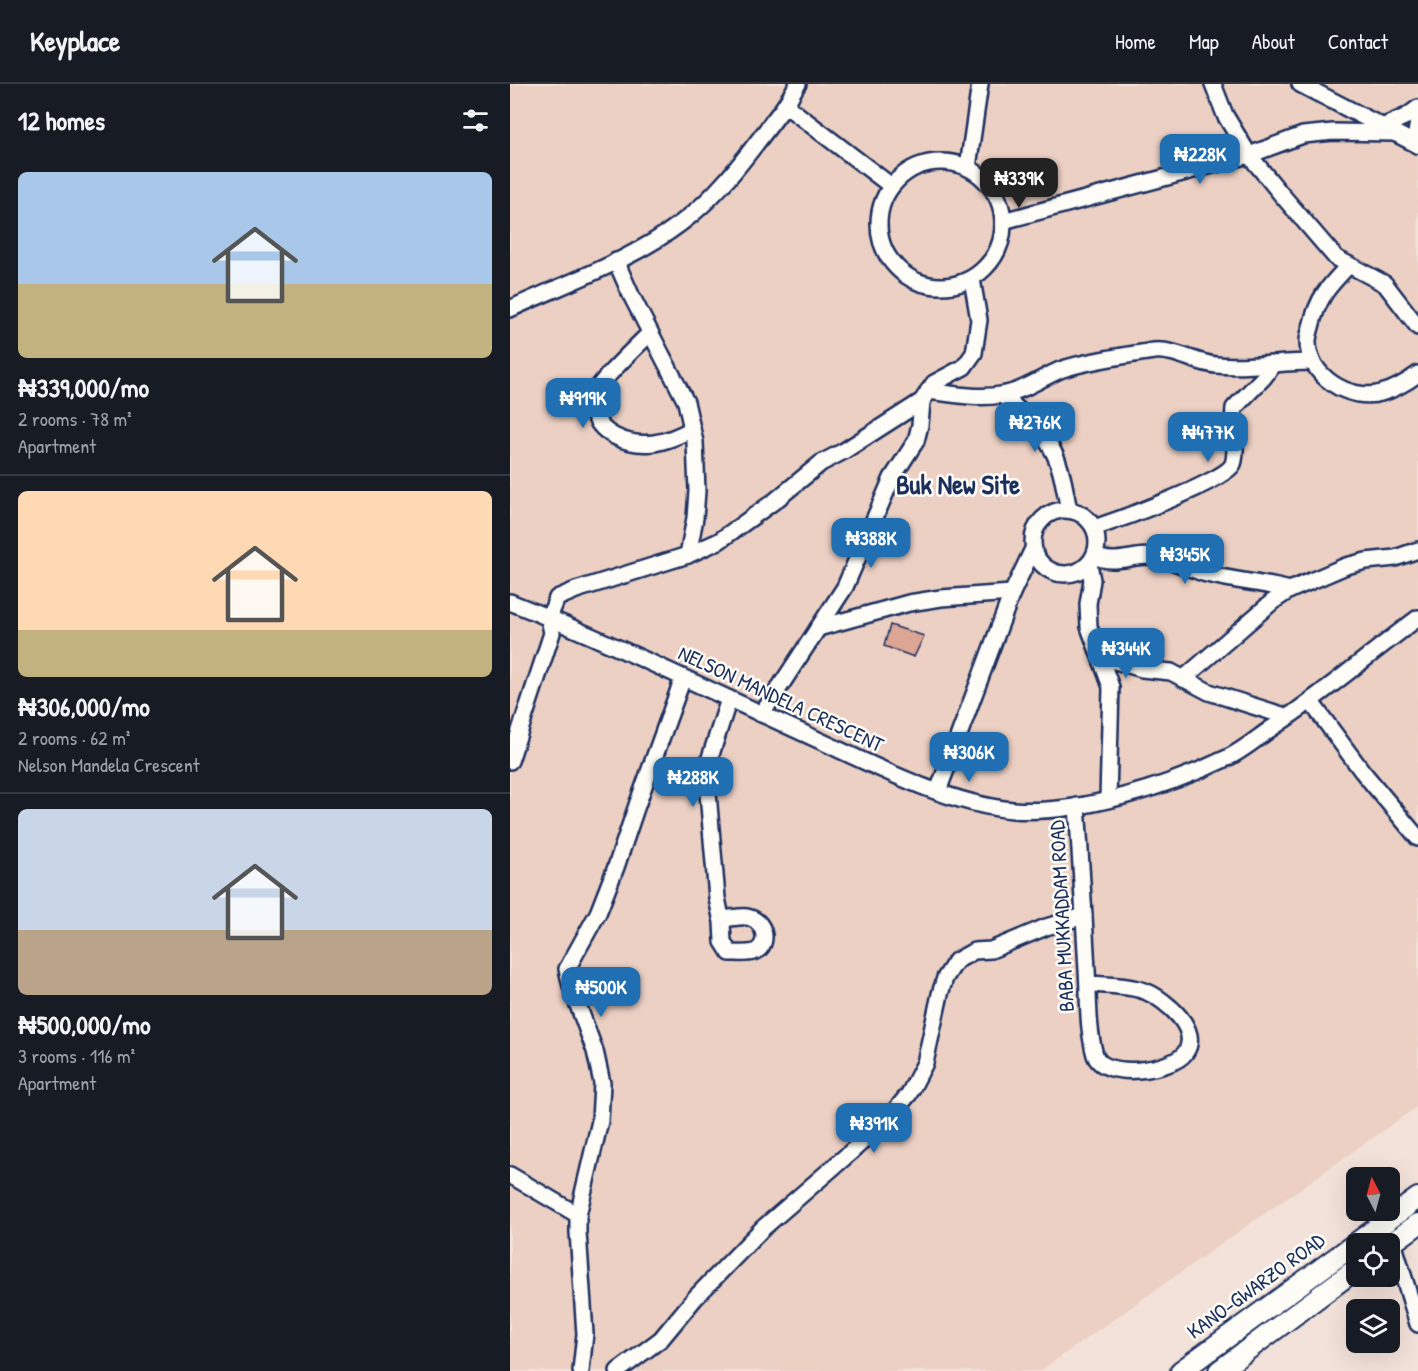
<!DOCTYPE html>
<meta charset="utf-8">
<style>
:root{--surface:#171b24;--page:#20242c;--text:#f1f3f6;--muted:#9ea1a6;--line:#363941;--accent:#1f6fb2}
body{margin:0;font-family:"Patrick Hand",sans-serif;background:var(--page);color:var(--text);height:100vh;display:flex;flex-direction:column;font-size:22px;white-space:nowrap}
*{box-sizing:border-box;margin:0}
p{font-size:20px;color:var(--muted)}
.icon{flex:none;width:33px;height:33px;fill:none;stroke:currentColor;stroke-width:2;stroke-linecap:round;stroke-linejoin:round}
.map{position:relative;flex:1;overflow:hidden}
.drawer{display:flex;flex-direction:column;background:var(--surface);width:510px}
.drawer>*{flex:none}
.needle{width:39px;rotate:354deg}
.buttons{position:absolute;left:836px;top:1083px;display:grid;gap:12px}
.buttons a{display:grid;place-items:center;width:54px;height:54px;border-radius:9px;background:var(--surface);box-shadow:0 6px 24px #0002;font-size:30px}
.price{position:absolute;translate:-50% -51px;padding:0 14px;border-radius:12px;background:var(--accent);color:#fff;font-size:20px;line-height:39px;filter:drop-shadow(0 2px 3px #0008)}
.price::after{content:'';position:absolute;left:50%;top:36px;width:18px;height:14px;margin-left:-9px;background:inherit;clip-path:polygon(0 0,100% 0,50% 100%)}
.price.on{background:#222;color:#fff}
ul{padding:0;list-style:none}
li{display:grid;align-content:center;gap:12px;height:318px;padding:0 18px}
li+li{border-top:2px solid var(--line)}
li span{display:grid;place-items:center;height:186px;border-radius:9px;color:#555}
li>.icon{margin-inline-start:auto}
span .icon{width:108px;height:108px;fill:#fffc;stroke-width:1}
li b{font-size:26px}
h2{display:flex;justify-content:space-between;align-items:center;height:72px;padding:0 18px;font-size:26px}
header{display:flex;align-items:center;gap:36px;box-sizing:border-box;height:84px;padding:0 30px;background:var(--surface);border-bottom:2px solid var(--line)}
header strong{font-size:28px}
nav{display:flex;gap:33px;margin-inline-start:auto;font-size:21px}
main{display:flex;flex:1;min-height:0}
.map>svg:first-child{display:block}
.built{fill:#ecd0c4}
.building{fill:#dca594;stroke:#1b2f5e;stroke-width:1.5}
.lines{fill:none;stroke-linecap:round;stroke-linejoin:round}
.minor-casing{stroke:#1b2f5e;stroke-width:20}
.major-casing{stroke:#1b2f5e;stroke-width:24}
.minor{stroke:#fdfcf7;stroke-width:15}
.major{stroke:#fdfcf7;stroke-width:20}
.labels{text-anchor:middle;stroke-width:5;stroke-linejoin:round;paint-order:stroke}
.street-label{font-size:21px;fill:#1b2f5e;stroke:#fdfcf7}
.district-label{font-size:27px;font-weight:bold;fill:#1b2f5e;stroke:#fdfcf7}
</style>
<header>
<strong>Keyplace</strong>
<nav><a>Home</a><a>Map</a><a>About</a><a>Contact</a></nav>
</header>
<main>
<section class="drawer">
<h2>12 homes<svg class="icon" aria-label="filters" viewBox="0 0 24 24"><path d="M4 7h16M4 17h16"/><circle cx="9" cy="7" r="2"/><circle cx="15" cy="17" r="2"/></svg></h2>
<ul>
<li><span style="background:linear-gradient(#a9c7e8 60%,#c2b280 0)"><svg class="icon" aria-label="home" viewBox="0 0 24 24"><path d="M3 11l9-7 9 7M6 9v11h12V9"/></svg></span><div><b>₦339,000/mo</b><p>2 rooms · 78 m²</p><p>Apartment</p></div></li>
<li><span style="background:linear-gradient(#ffd9b3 75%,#c2b280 0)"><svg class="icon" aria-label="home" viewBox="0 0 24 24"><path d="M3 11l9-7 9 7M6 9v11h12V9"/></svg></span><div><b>₦306,000/mo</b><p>2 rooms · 62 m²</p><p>Nelson Mandela Crescent</p></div></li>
<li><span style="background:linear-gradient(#c9d6e8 65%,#b9a48a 0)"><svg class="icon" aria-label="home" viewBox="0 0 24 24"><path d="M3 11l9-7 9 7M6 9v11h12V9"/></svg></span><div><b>₦500,000/mo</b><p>3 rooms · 116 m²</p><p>Apartment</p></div></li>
</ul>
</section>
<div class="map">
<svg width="908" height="1287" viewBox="0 0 908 1287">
<rect width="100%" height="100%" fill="#f3e2d9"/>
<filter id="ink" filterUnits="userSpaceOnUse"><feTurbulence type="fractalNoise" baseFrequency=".0167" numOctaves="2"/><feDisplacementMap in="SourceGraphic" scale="12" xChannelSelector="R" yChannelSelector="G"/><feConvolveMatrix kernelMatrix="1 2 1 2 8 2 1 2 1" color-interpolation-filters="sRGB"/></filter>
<g filter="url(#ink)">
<polygon class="built" points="0,0 908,0 908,1022 530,1287 0,1287"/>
<polygon class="building" points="380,541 414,552 404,573 374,562"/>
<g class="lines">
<g class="minor-casing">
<g id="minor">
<polyline points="703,0 715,31 739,71 771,110 826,174 875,200 908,243"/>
<polyline points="790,0 908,61"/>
<polyline points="275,21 380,101"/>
<polyline points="872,43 897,32 908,24"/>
<polyline points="907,61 906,50 908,37"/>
<circle cx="431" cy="140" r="62"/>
<polyline points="458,83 470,0"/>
<polyline points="493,137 739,71 793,51 823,48 884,49"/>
<polyline points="106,177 121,211 176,318 185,358 187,407 185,434 178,471"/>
<path d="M839,181c-21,22 -31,32 -38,62 -1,4 -3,10 -3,14 -1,35 42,61 73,52 13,-3 26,-11 37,-19"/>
<path d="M0,225c56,-26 121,-48 171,-86 41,-30 72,-76 103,-116 5,-7 9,-16 14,-23"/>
<path d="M140,249c-12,12 -55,52 -58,65 0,3 1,6 1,9 3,28 36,39 61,36 14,-2 25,-7 38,-14"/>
<path d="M418,307c25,3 49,8 73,4 21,-3 40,-17 59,-25 24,-9 68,-15 94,-19 21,-2 41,12 62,14 32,3 64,-3 96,-3"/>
<path d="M492,311c20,18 42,36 53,60 8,17 10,37 14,55"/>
<circle cx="555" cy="458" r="32"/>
<path d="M584,444c24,-8 131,-46 139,-64 5,-13 -1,-41 1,-56l30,-31 10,-13"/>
<path d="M585,472c17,9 35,0 54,0 19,1 40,13 58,18 28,7 56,9 83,16"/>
<polyline points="579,480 582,496 578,520 579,543 601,603 598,715"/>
<path d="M0,518c103,41 203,90 304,136 59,27 134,66 199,72 65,5 156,-24 214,-52 15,-7 28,-18 42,-28 52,-34 99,-75 149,-112"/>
<polyline points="308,544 399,519 431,514 502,509"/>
<polyline points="592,573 632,585 661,588 699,608 778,633"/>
<polyline points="673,595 762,518 780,506 836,482 856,477 885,474 908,466"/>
<polyline points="801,618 852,687 908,754"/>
<polyline points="252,630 335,503 382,394 406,357 410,341 412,317"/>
<polyline points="0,677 42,549 39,534 47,514 66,506 178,471 209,457 266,416 311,379 334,367 412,317 424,299 454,283 464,269 469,236 462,195"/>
<polyline points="428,707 502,509 523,465"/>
<path d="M567,722c4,54 7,109 10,164 2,29 0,56 8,85 8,25 77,16 90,-2 17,-23 -19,-53 -38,-61 -15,-7 -43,-7 -59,-8"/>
<path d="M212,838c5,-5 10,-4 17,-5 26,-4 33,29 15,35 -7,2 -16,1 -24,1l-7,-11 -1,-20 -5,-24 -11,-128 23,-71"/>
<polyline points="0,1091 68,1131"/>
<polyline points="883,1158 908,1240"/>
<polyline points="71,1287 75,1250 68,1148 68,1131 90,1037 92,999 85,967 61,902 57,885 88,829 106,783 126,724 173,594"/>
<polyline points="108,1287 151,1255 185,1214 253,1144 342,1067 383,1029 399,1010 415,979 430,910 435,894 446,877 464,867 481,866 536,843 574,832"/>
</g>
</g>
<g class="major-casing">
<g id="major">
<polyline points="879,1161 908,1140"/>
<polyline points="671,1287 908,1114"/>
<polyline points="709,1287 846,1185"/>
</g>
</g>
<use href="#minor" class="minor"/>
<use href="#major" class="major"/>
</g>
</g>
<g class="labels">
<g class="street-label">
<text transform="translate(271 615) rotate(25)" y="7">NELSON MANDELA CRESCENT</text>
<text transform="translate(552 832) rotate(-93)" y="7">BABA MUKKADDAM ROAD</text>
<text transform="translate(746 1202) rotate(-36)" y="7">KANO-GWARZO ROAD</text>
</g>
<g class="district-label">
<text x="448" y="410">Buk New Site</text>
</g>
</g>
</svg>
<div class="buttons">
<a><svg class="needle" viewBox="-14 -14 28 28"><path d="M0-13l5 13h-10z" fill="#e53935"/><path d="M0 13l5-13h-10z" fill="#9ea1a6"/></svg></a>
<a><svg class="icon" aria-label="locate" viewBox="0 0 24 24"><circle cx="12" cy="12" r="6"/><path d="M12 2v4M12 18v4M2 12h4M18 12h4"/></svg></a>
<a><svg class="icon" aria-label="layers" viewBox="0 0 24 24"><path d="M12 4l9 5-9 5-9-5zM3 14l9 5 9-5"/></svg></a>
</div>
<b class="price" style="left:690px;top:101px">₦228K</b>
<b class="price on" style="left:509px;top:125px">₦339K</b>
<b class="price" style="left:73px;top:345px">₦919K</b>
<b class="price" style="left:525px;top:369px">₦276K</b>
<b class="price" style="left:698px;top:379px">₦477K</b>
<b class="price" style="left:361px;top:485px">₦388K</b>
<b class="price" style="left:675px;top:501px">₦345K</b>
<b class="price" style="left:616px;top:595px">₦344K</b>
<b class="price" style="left:459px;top:699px">₦306K</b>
<b class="price" style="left:183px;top:724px">₦288K</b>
<b class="price" style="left:91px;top:934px">₦500K</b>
<b class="price" style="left:364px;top:1070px">₦391K</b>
</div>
</main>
